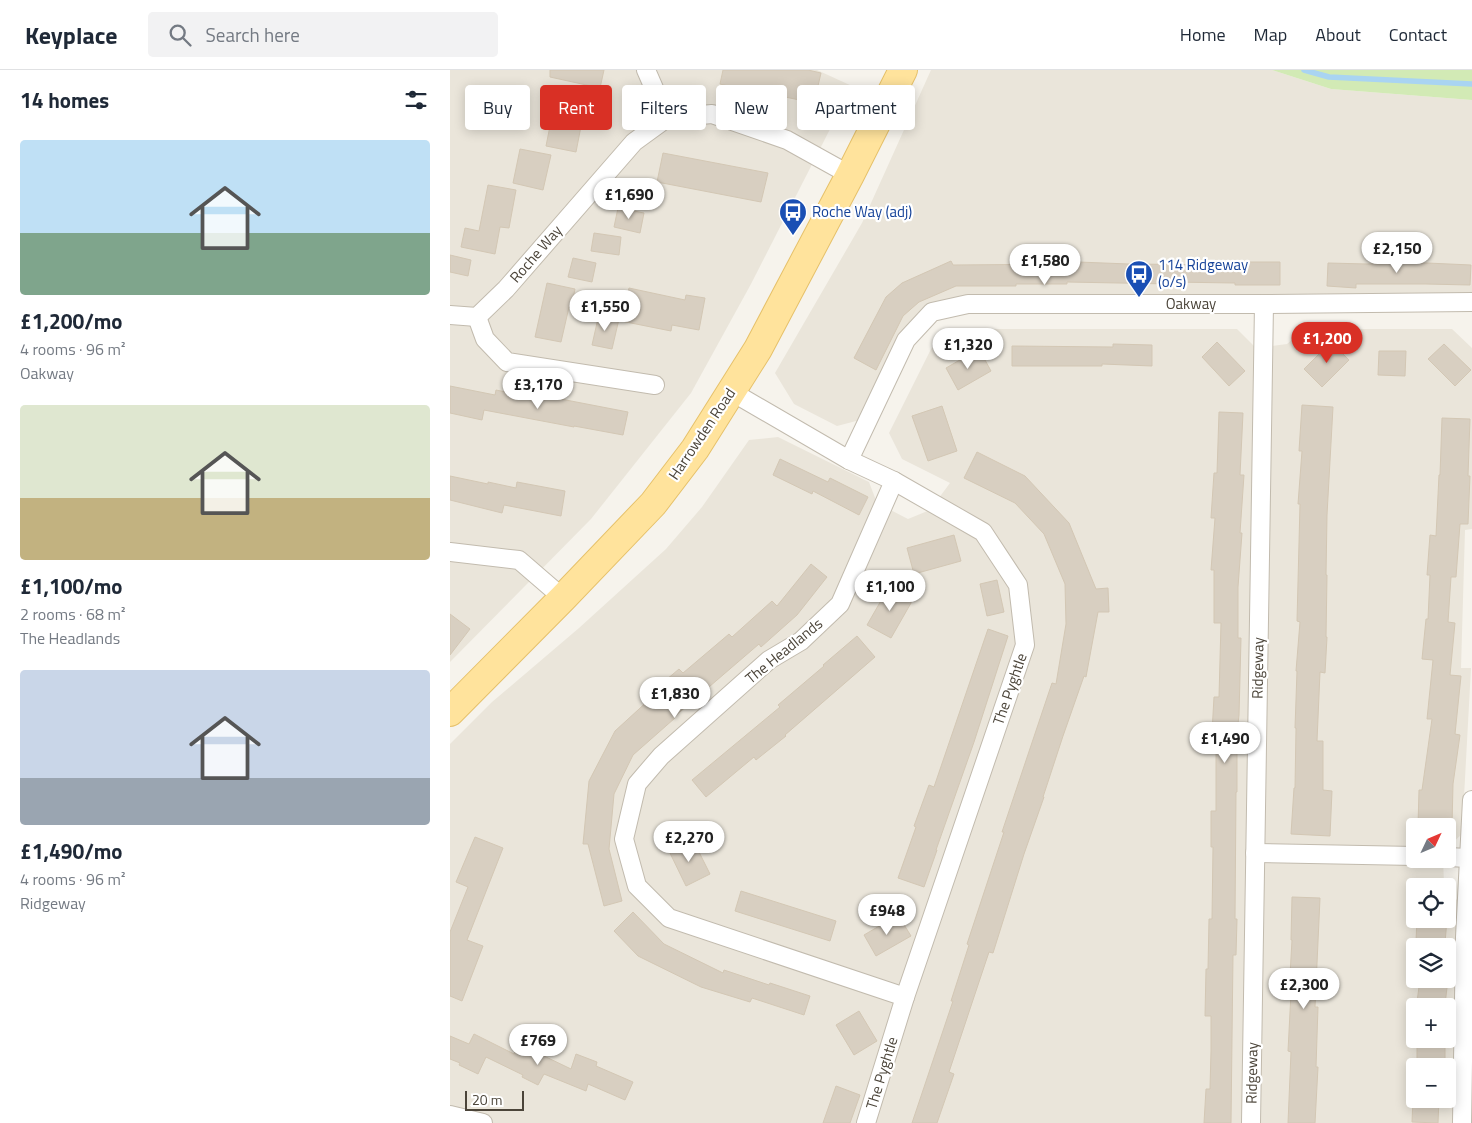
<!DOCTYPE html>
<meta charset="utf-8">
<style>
:root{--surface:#fff;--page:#f2f2f3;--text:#1f2937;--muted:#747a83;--line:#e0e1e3;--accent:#d93025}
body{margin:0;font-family:"Titillium Web",sans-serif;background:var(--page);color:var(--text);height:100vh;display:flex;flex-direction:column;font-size:19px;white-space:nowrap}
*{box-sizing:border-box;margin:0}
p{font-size:16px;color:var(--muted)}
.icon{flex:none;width:28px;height:28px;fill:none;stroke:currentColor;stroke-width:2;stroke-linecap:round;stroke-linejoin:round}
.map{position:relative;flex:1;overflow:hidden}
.details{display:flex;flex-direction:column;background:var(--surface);width:450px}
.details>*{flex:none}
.hud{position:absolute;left:15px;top:15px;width:475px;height:45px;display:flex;gap:10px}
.needle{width:32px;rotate:46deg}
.buttons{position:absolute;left:956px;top:748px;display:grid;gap:10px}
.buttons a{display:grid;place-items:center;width:50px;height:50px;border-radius:5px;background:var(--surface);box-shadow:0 2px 12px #0003;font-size:25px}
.scale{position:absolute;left:15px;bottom:12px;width:59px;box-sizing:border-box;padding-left:5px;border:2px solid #4b4439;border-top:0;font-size:14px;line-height:18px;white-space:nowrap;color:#4b4439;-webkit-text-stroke:4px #fff;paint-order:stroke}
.price{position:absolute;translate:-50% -42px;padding:0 11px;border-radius:18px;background:#fff;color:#222;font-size:16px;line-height:32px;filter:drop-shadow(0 1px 2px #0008)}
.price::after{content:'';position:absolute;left:50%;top:30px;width:15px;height:11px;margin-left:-8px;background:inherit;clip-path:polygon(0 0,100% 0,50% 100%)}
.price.current{background:var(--accent);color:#fff}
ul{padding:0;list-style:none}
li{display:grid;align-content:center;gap:10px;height:265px;padding:0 20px}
li span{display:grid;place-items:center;height:155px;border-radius:5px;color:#555}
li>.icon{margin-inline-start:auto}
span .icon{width:90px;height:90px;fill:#fffc;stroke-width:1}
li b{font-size:21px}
h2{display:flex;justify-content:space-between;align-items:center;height:60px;padding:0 20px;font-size:21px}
.pill{padding:0 18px;border-radius:5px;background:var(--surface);box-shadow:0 2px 12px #0003;font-size:18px;line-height:45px}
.pill.current{background:var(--accent);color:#fff}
header{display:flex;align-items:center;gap:30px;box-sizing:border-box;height:70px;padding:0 25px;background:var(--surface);border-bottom:1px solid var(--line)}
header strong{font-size:24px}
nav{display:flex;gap:28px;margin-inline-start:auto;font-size:18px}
.search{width:350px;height:45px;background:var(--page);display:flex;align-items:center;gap:12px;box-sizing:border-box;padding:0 18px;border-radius:5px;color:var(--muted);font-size:19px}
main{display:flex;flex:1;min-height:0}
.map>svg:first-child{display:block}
.residential{fill:#eae5da;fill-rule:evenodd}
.green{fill:#d2eab5}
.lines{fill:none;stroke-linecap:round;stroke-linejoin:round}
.stream{stroke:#a9d4f2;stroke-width:5.5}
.building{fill:#d8cfc1;stroke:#d3c7b4}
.minor-casing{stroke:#c2bbae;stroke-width:20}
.primary-casing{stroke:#e6c16a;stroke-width:30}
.minor{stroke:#fff;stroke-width:18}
.primary{stroke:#ffe39c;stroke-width:28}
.labels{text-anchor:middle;stroke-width:4.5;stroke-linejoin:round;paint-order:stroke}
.transit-label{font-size:15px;fill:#164399;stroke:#fff;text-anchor:start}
.street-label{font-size:15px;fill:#4b4439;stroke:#fff}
</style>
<header>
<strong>Keyplace</strong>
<div class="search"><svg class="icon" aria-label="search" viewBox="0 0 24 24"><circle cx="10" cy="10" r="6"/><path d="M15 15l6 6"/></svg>Search here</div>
<nav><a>Home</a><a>Map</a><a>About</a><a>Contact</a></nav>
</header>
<main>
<section class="details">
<h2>14 homes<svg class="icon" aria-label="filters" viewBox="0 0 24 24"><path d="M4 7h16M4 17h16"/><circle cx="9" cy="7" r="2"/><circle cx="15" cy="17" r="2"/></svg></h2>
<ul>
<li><span style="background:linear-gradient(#bfe0f5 60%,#7fa58c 0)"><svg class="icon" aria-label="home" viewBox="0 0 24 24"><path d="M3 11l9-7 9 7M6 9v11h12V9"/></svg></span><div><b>£1,200/mo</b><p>4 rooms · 96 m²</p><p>Oakway</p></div></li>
<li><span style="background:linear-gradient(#dfe7d0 60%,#c2b280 0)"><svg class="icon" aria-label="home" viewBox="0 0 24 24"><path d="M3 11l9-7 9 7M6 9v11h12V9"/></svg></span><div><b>£1,100/mo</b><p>2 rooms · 68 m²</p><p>The Headlands</p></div></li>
<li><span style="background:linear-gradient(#c9d6e8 70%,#9aa5b1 0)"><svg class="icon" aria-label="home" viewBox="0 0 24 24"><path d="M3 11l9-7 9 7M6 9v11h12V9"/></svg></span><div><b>£1,490/mo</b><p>4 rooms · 96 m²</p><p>Ridgeway</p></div></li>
</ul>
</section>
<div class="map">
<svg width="1022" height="1053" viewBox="0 0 1022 1053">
<rect width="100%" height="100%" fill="#f6f3ec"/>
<g class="residential">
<polygon points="0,0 367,0 402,16 301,214 241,323 141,449 0,592"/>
<polygon points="481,0 822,0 881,19 1022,30 1022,224 528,227 498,229 479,236 467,244 457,257 410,350 387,356 344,334 325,303 412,153"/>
<path d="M512,259h275l19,19 31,-4 17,-15h148l20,19v181l-7,1 -4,138h10l-9,166 -14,13v-21h-33v33h28l1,24 2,3h-31v33h33v-31l11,15 13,68v152h-1022v-379l42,-42 87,-74 87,-79 36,-42 47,-67 29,-3 91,45 8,21 31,16 22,-9 20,-27 -48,-24 -13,-26 42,-84 19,-17zM965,876h33v33h-33zM965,936h33v33h-33zM965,996h33v33h-33z"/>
</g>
<polygon class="green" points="822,0 1022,0 1022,30 881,19"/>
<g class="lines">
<polyline class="stream" points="854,0 879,7 1022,14"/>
</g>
<g class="building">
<polygon points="100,0 154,0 150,18 100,7"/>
<polygon points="273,0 358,0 371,3 364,33 311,22 311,24 270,14"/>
<polygon points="103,41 133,46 126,82 96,76"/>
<polygon points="70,79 101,85 93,120 63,113"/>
<polygon points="213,83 318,103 311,132 207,112"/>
<polygon points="38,115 66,120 59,158 50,157 45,184 11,177 15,158 29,161"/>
<polygon points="168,138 194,143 190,163 164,157"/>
<polygon points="144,163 171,167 169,185 141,181"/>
<polygon points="0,185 21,190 18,206 0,202"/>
<polygon points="123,188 146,193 142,212 118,207"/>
<polygon points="501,191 503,195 628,194 628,192 679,194 785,195 785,192 830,192 830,215 785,215 785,213 721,212 721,214 617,212 617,214 566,214 566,216 506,216 469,232 453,246 426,300 404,288 436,227 452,213"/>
<polygon points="878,193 917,194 977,193 1021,195 1020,215 976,214 906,214 906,218 877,216"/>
<polygon points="97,213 125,219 121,238 119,237 111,272 85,267"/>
<polygon points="179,218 235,230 236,225 255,228 249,260 222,255 221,261 171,251"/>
<polygon points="149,244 169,249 162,279 142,275"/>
<polygon points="767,272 795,301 779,316 752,287"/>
<polygon points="881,272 899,290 872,317 854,299"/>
<polygon points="663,274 702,275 702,296 652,294 652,296 562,296 562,276 663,277"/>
<polygon points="994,274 1021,300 1005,316 978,289"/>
<polygon points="529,279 541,301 508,320 496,298"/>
<polygon points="929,281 956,281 955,306 928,305"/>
<polygon points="0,316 45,325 46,320 89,329 90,325 178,342 173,365 124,356 124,357 34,340 32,350 0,343"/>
<polygon points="852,335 883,337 877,445 876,505 877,505 876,567 877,567 875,603 870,602 867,671 873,671 873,720 882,721 880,766 841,764 844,718 845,718 846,658 845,658 847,601 846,601 850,552 847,551 850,434 848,434 852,381 849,381"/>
<polygon points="492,336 507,381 478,391 462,346"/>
<polygon points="769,342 793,343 790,405 794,405 790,463 792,463 788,517 788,568 791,568 789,645 787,663 787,722 786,722 785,849 787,849 786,885 783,885 781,1053 754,1053 756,1019 760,1019 761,981 761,946 755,946 756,899 758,899 759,849 762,849 763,777 761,777 761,741 766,741 766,662 762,662 764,627 769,627 771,553 764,553 764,500 761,500 765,448 761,448 764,403 767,403"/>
<polygon points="992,348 1020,349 1018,406 1020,406 1018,454 1010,454 1006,507 1001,507 998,552 1005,553 1000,605 1011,606 1005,664 1010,665 1003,714 1002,756 968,756 969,720 972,720 982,649 977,649 983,590 972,589 976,549 978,549 980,505 977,505 980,465 986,466 989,405 990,405"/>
<polygon points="527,382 575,406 619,453 646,519 658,518 659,542 648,542 636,607 634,606 613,666 593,727 594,727 574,784 543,883 539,882 499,1002 504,1004 487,1053 462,1053 503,931 501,931 519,875 517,874 554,762 552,762 602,613 606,614 616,554 615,514 594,464 565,433 514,408"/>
<polygon points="330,389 378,412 380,408 418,427 409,445 363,421 362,424 323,405"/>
<polygon points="0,406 38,414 38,412 66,418 67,412 115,421 111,446 54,435 52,443 0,430"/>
<polygon points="504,465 511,491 464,504 457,478"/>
<polygon points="361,494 377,507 347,545 311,577 309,574 224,647 225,648 183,685 164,724 159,779 172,831 154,836 138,774 133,774 139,711 165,661 212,618 210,615 229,599 233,603 279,564 282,567 322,531 327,536"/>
<polygon points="547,510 554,542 537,546 530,514"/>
<polygon points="440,515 461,527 461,533 441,568 417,555"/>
<polygon points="0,544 20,559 0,585"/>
<polygon points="538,559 558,566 524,672 486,780 487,780 474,817 448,808 466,757 464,756 479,715 484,717"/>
<polygon points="407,566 425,587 335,665 336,666 306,690 304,687 256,727 242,710 330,637 328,635 374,596 373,595"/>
<polygon points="25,767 53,778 17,870 33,876 12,931 0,926 0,862 18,817 6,812"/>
<polygon points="243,770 260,804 236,816 219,781"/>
<polygon points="291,821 386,851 380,871 285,841"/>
<polygon points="842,827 870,828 865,937 868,937 866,997 868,997 865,1053 838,1053 841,982 838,981 841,923 839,923 842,870 841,870"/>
<polygon points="183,842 214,874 273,903 274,900 319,915 320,913 360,926 354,945 302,928 300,932 251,917 188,886 164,861"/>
<polygon points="448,845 461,866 426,886 414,865"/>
<polygon points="967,849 997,849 995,873 966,871"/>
<polygon points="970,909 998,909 995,935 967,932"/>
<polygon points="409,941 427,971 404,985 386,955"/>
<polygon points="24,964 64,984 69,974 121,999 126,984 147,992 146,996 183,1012 175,1030 138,1014 136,1021 94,1004 88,1015 72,1007 73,1005 36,987 28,1004 9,995 10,993 0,989 0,966 19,974"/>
<polygon points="967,969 995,969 995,992 967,991"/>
<polygon points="386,1016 410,1025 400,1053 373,1053"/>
<polygon points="963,1029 989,1029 988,1053 962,1052"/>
</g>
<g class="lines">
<g class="minor-casing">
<g id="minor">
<polyline points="196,0 217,48"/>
<polyline points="0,245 27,247 56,219 184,72 217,48 262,44 337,70 400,105"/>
<polyline points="27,247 35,269 57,292 205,315"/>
<polyline points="282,322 399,390 444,411 533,462 568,515 575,575 455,927 416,1053"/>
<polyline points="399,390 456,270 482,242 518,234 814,234 1022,232"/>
<polyline points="444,411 390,534 351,571 319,590 211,686 187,714 174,769 187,816 219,848 455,927"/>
<polyline points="0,482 69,490 113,528"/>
<polyline points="805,783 965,786"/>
<polyline points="998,787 1018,788"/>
<polyline points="0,1045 33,1053"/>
<polyline points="801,1053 814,234"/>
<polyline points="1012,1053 1015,867 1022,730"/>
</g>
</g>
<g class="primary-casing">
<polyline id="primary" points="0,642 113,528 203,434 245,379 308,279 400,105 453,0"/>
</g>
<use href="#minor" class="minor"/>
<use href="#primary" class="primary"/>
</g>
<defs>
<g id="bus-pin" transform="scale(1.4375)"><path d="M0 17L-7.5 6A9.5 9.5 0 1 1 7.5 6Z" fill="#1a4fb4" stroke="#fff"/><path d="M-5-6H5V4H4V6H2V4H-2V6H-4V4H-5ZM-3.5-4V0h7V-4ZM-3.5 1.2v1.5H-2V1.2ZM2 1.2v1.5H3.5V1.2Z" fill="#fff"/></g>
</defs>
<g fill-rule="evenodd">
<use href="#bus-pin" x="343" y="142"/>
<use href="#bus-pin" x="689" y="204"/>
</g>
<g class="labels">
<g class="transit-label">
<text x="362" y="147">Roche Way (adj)</text>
<text x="708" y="200">114 Ridgeway<tspan x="708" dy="17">(o/s)</tspan></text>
</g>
<g class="street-label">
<text transform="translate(86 184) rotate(-49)" y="5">Roche Way</text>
<text x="741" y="239">Oakway</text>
<text transform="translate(252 364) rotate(-56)" y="5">Harrowden Road</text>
<text transform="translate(334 581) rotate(-39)" y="5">The Headlands</text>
<text transform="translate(808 598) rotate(-89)" y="5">Ridgeway</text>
<text transform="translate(560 619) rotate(-71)" y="5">The Pyghtle</text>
<text transform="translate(432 1003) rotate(-73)" y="5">The Pyghtle</text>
<text transform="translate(802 1003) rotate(-89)" y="5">Ridgeway</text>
</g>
</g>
</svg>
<div class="buttons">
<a><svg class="needle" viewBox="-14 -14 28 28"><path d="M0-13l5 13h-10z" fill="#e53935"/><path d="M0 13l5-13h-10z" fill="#747a83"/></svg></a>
<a><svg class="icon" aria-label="locate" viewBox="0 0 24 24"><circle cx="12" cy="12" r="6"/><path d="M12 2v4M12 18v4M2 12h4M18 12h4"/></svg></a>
<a><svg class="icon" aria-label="layers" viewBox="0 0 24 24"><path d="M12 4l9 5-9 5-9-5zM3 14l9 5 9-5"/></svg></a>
<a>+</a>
<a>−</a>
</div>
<div class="scale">20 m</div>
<b class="price" style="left:179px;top:150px">£1,690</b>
<b class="price" style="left:947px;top:204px">£2,150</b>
<b class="price" style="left:595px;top:216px">£1,580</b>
<b class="price" style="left:155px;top:262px">£1,550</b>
<b class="price current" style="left:877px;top:294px">£1,200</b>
<b class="price" style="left:518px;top:300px">£1,320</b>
<b class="price" style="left:88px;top:340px">£3,170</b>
<b class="price" style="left:440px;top:542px">£1,100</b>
<b class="price" style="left:225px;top:649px">£1,830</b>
<b class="price" style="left:775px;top:694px">£1,490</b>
<b class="price" style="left:239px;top:793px">£2,270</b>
<b class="price" style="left:437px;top:866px">£948</b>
<b class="price" style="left:854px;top:940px">£2,300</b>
<b class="price" style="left:88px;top:996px">£769</b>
<div class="hud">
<a class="pill">Buy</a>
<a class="pill current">Rent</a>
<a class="pill">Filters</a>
<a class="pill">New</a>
<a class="pill">Apartment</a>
</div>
</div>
</main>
